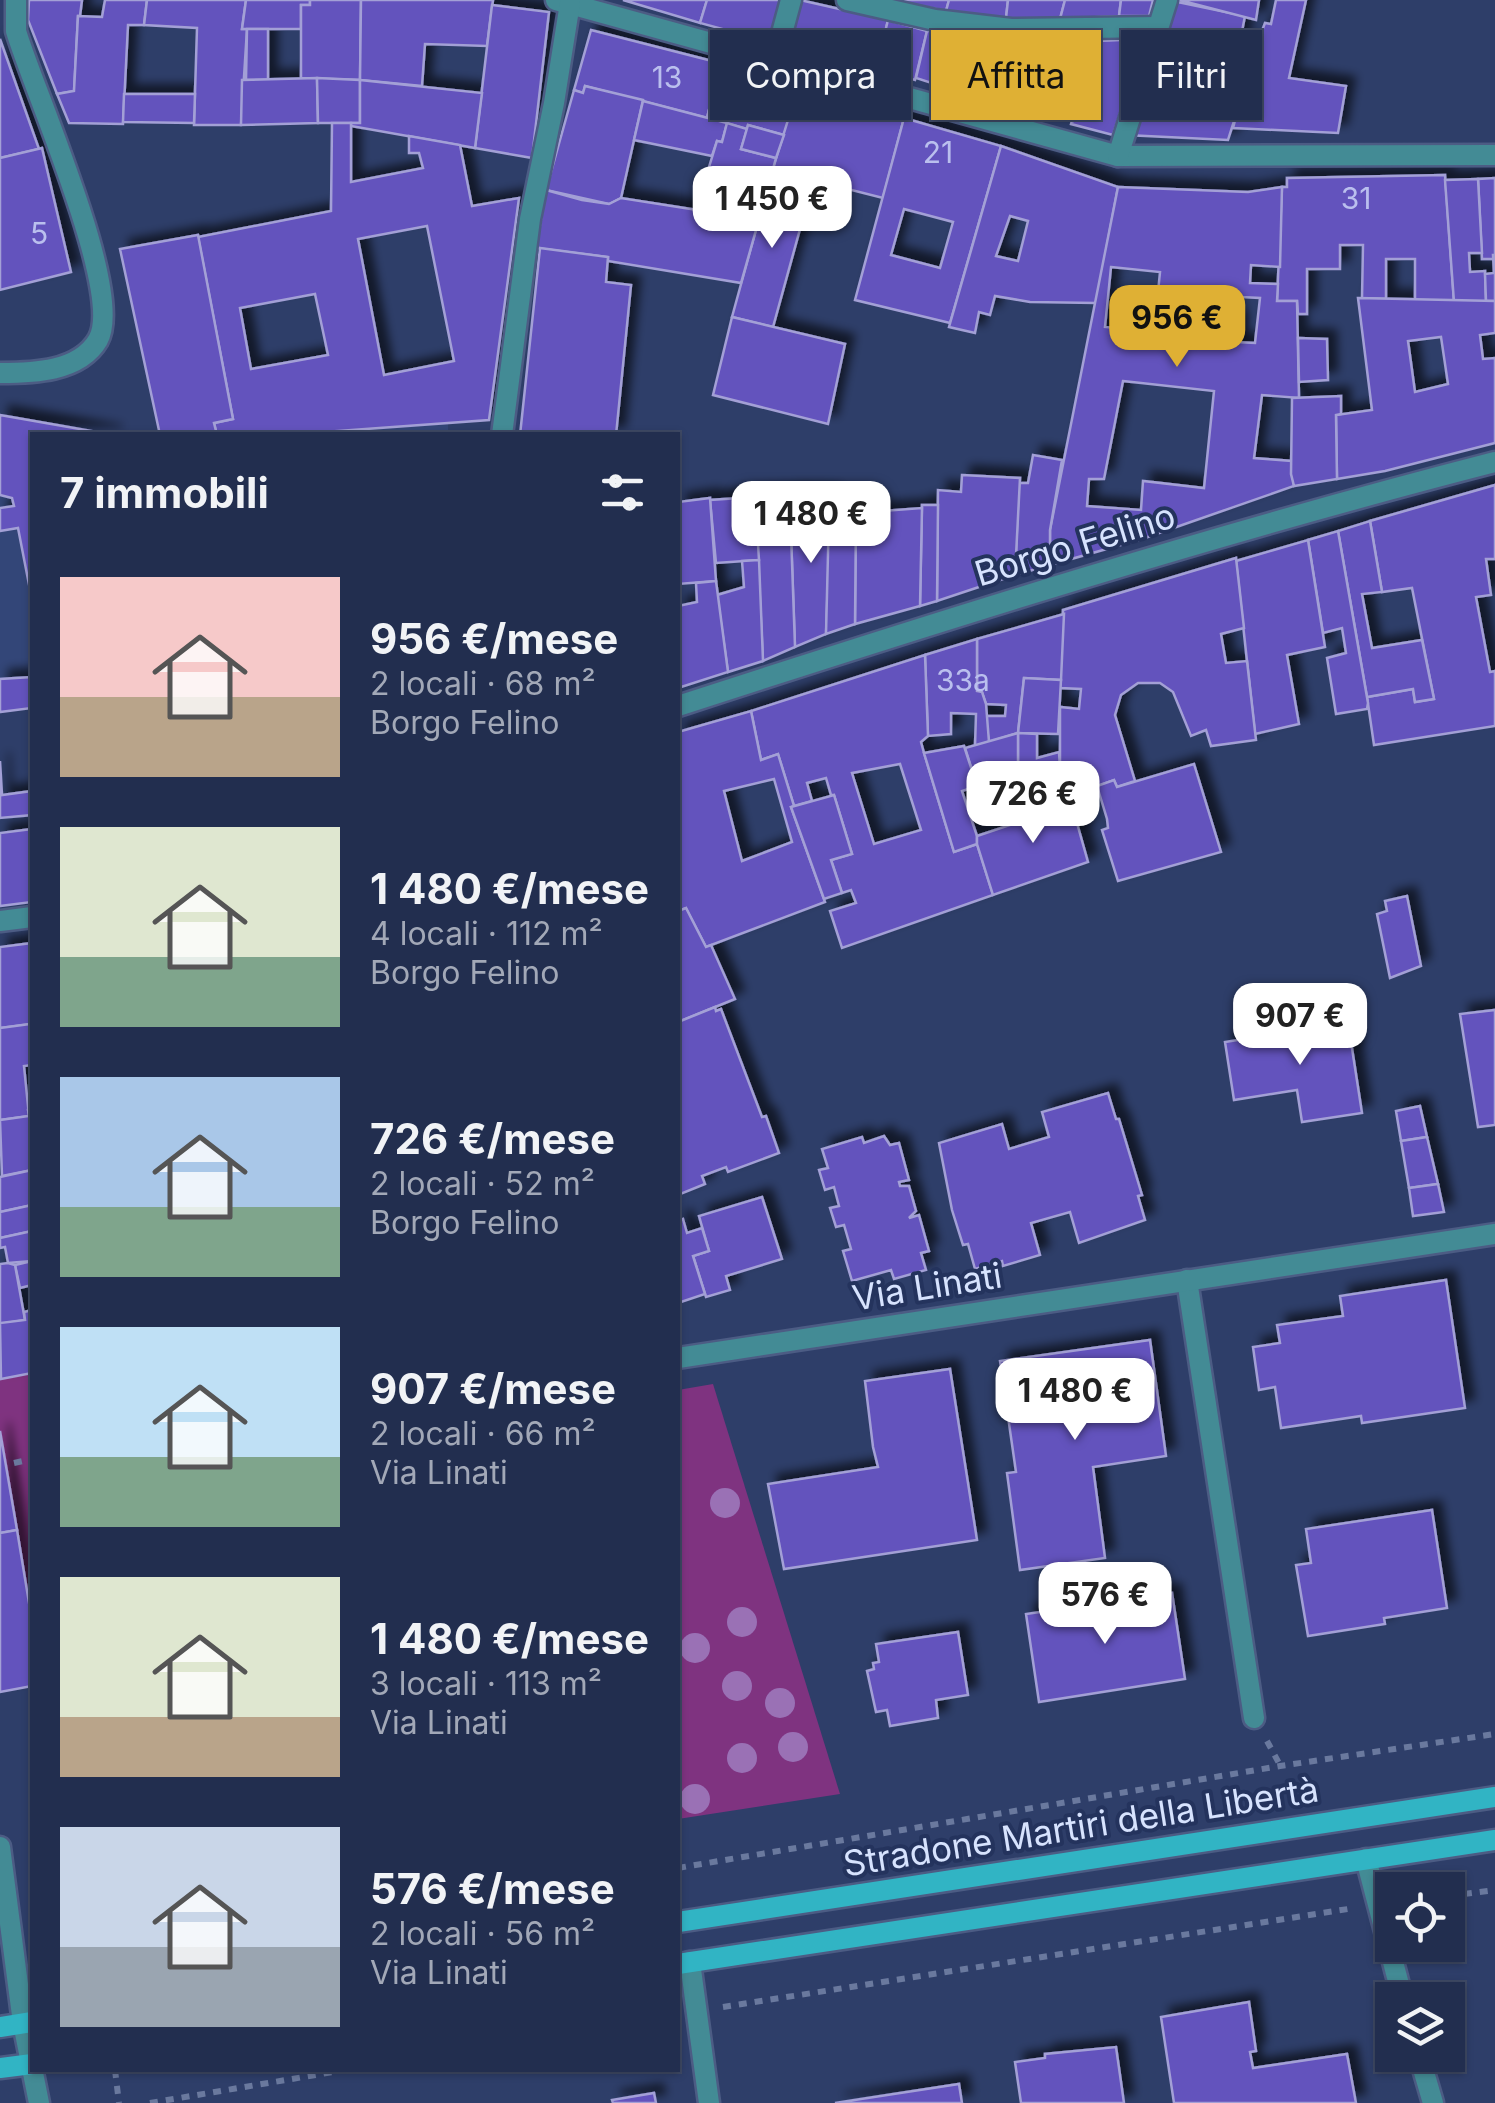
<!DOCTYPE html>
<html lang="it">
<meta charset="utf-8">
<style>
:root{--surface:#222e4f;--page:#2a3656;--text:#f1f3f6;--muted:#a2a8b7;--line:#3f4a66;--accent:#dfb034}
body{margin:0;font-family:Inter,sans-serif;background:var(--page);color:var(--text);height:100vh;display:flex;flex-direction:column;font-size:38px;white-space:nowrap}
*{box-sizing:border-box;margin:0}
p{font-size:32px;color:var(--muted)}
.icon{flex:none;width:55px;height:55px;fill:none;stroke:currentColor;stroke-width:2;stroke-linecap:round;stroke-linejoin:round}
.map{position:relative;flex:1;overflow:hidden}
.panel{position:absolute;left:30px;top:432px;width:650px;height:1640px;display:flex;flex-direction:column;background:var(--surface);border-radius:0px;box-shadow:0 2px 8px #0004,0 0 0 2px var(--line)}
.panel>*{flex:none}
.top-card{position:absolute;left:710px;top:30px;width:635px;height:90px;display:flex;gap:20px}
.fabs{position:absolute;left:1375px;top:1872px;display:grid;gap:20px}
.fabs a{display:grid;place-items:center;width:90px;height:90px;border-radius:0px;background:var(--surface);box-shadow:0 2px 8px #0004,0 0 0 2px var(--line);font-size:50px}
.price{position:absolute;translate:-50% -85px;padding:0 22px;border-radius:20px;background:#fff;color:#222;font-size:32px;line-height:65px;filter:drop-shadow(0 2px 5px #0008)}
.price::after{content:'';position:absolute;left:50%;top:60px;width:30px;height:22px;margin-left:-15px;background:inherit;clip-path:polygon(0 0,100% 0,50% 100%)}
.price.current{background:var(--accent);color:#111}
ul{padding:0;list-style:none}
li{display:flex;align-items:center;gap:30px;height:250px;padding:0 30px}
li span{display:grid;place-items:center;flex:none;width:280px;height:200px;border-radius:0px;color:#555}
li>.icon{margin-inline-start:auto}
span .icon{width:120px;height:120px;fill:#fffc;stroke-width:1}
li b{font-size:42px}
h2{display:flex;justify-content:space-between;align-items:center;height:120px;padding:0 30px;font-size:42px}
.tag{padding:0 35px;border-radius:0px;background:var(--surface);box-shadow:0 2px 8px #0004,0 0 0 2px var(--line);font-size:35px;line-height:90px}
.tag.current{background:var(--accent);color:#111}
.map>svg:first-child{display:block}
.built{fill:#334678}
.green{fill:#7f3380}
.building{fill:#6452bd;stroke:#a3a0d6;stroke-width:2.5;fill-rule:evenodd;filter:url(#shadow)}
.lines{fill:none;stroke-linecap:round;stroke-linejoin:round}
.minor-casing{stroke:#4c5c84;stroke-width:25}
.secondary-casing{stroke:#4c5c84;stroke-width:25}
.path{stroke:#6a799e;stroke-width:6;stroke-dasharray:8 8;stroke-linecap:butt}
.minor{stroke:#438b95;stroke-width:20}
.secondary{stroke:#31b4c4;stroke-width:20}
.tree{fill:#9a71b5}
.labels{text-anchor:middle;stroke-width:8;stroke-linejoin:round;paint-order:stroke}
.number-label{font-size:30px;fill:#babfee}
.street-label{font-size:35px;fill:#d7e3fe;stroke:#24335d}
</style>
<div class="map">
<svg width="1495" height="2103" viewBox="0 0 1495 2103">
<defs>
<filter id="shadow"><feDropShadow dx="9" dy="-9" stdDeviation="5" flood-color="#0009"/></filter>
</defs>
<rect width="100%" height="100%" fill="#2e3e69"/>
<g class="built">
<polygon points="0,415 114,435 32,435 32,677 0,679"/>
<polygon points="448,423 448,435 283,435 288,434"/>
</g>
<g class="green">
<polygon points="32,1373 32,1621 0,1431 0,1375 1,1378"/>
<polygon points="713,1384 840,1794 678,1819 678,1390"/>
</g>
<g class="building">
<polygon points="29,0 82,0 80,16 78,16 74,91 57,94 28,20"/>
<polygon points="105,0 147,0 144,25 128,25 123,124 69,123 57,94 74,91 78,16 102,17"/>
<polygon points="147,0 246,0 242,29 247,29 241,125 194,125 197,28 144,25"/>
<polygon points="246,0 310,0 310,5 301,5 301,29 242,29"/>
<polygon points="310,0 361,0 360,80 301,78 301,5 310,5"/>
<polygon points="361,0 493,0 487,46 425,44 422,86 360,80"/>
<polygon points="623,0 707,0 700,23"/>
<polygon points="707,0 782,0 770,42 700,23"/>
<polygon points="800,0 888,20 876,71 787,49"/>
<polygon points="889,0 949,0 946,11"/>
<polygon points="949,0 1008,0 1006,18 946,11"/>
<polygon points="1008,0 1065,0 1060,19 1006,18"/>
<polygon points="1065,0 1121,0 1119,16 1060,19"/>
<polygon points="1121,0 1153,0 1149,16 1119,16"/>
<polygon points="1168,0 1245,16 1236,62 1186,49 1179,80 1145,73"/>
<polygon points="1179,0 1259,0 1256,20"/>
<polygon points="1276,0 1306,0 1289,78 1346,86 1338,133 1233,128 1253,54 1265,23 1271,24"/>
<polygon points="492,5 549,12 532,158 475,148"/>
<polygon points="888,20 927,31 915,80 876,69"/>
<polygon points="247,29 268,29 268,80 246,80"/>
<polygon points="591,30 720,63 707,118 585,86 583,93 574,90"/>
<polygon points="927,31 969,31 953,90 916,78"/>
<polygon points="969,31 1027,41 1008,106 952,92"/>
<polygon points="0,39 39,149 0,158"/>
<polygon points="1145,39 1113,135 1071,124 1096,41"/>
<polygon points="1027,41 1096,41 1073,121 1009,104"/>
<polygon points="720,63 799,86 784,135 748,125 747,129 707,118"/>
<polygon points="1145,73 1243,93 1228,140 1126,135"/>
<polygon points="317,78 318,123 241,125 242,80"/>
<polygon points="317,78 360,80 360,123 318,123"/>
<polygon points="360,80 482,93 475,148 351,126 351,123 360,123"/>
<polygon points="585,86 643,100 621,198 609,204 546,190 574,90 583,93"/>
<polygon points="797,91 904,118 883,198 820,182 818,188 771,175"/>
<polygon points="124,94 195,94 194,123 123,122"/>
<polygon points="643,101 727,123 722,142 717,141 712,156 634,140"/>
<path d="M904,118l97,28 -51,177 -95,-23zM904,209l49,13 -13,46 -49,-13z"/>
<path d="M332,123h19v59l72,-14 -4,-15h-10v-17l51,9 12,61 47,-8 -30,222 -206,15h-66l-3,-12 19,-4 -35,-182 133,-26zM427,226l27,135 -70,14 -26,-136zM315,294l13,61 -77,14 -11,-61z"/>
<polygon points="727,123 747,129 741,149 776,158 756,230 695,213 717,141 722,142"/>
<polygon points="748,125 784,135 776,158 741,149"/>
<path d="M1001,146l117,41 -22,116 -66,-1 -35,-6 -5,19 -11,-3 -4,21 -26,-6zM1010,216l18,5 -10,40 -22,-5z"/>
<polygon points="42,148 71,272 0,290 0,158"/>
<polygon points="771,175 815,187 808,211 805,211 773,327 732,317"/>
<polygon points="1445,175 1454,302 1415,300 1415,259 1386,259 1386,299 1362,298 1363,245 1340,245 1340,269 1307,269 1307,314 1298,314 1297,301 1277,301 1282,187 1287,187 1287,178"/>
<polygon points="1495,178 1495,255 1494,259 1482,259 1478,179"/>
<polygon points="1478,179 1482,253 1469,253 1470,272 1485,271 1486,301 1454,302 1445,180"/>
<path d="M1118,187l130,5 34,-5 -2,80 -29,-2 -1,18 28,1 -1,17h20l2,97 -37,-3 -8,63 38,3 2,25 -152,53 -92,26v-35zM1111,267l49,5 -6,60 -49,-5zM1220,296l40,2 -5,45 -19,-1 1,-20 -18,-2zM1123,381l91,10 -10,97 -61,-7 -2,29 -54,-4 2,-27h15z"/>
<polygon points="546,190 582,200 609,204 621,198 697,210 695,213 756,230 741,283 608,261 608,257 536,248"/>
<polygon points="198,235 233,419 214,423 217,435 160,435 120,249"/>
<polygon points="540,248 608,257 606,282 631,285 616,435 520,435"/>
<polygon points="1493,255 1495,255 1495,301 1486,301 1485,274 1494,273"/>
<path d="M1358,298l137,3v32l-15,2 3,24 12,-1v85l-110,28 -48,8 -1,-64 36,-5zM1441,337l7,47 -33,8 -7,-51z"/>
<polygon points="732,317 845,344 828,424 713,395"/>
<polygon points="1298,338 1327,339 1328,380 1299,382"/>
<polygon points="1341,396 1341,414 1336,415 1337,479 1294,486 1291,474 1292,398"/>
<polygon points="0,415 114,435 32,435 32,600 18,528 0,531 0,508 14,506 12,498 0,495"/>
<polygon points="1033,455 1062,460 1050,530 1050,565 1015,575 1019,483 1028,483"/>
<polygon points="962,475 1020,478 1015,575 937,601 938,490 961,492"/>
<polygon points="1495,485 1495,559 1486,559 1491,595 1476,597 1490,672 1495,671 1495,726 1374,745 1367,697 1413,689 1415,702 1434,699 1412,588 1382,592 1370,521"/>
<polygon points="794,494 831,495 826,634 795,647 791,534 794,534"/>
<polygon points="794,494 794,534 791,534 795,647 763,661 755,497"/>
<polygon points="755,497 759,560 716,563 710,500"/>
<polygon points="710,498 716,581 678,584 678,502"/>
<polygon points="922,505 938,505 937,601 920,606"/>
<polygon points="922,508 920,606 855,624 856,513"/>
<polygon points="856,513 855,624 826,634 829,514"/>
<polygon points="1370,521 1382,592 1362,594 1372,648 1422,640 1434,699 1415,702 1413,689 1367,697 1338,531"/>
<polygon points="1338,531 1368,703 1367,709 1336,714 1327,658 1346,653 1342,628 1323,633 1308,540"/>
<polygon points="1308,540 1325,647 1287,655 1299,724 1255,734 1236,561"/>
<polygon points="1236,558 1244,628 1221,634 1226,663 1247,661 1256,740 1211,746 1206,730 1191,736 1173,692 1160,683 1138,683 1121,695 1115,715 1135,781 1117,787 1114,780 1097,786 1098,791 1088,793 1085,783 1066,789 1060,769 1060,707 1079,709 1081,689 1060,688 1063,610"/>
<polygon points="759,560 763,661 728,672 717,595 744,587 742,561"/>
<polygon points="716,581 728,672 678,688 678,606 697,602 696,583"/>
<polygon points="1064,614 1061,680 1024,678 1018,733 989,742 985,716 1005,716 1006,705 986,704 982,692 977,691 977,639"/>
<polygon points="977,639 977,691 982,692 986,704 989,742 975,746 976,714 951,713 951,734 928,736 925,655"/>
<path d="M925,655l3,81 -7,6 3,11 30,99 23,-8 16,51 -151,53 -12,-37 26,-8 -5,-13 -9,3 -11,-33 21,-6 -18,-59h-3l-5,-17 -19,5 5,18 -18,5 -16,-52 -17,6 -10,-49zM900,764l21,66 -47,14 -22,-71z"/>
<polygon points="32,677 32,708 0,712 0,679"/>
<polygon points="1024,678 1061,680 1058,734 1018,733"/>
<path d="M751,711l10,49 17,-6 16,52 -3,1 34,95 -119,45 -20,-39 -8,3v-179zM774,779l18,63 -50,19 -18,-70z"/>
<polygon points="1018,733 1037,734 1037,758 1059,752 1060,769 1069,795 1024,808 1018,785"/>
<polygon points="1018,733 1018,776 978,789 965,748"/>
<polygon points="964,746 977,786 962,791 977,836 977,844 954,852 924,753"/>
<polygon points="0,761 2,795 32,791 32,815 0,818"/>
<polygon points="1194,764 1221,852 1118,881 1102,830 1108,828 1107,819 1097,786 1114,780 1117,787"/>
<polygon points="834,795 852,854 831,860 842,893 824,899 791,807"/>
<polygon points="1069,795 1088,862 993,895 977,844 977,836 1028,819 1024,808"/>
<polygon points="32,829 32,902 0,906 0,833"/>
<polygon points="1407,896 1421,966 1390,978 1377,914 1387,911 1385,901"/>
<polygon points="686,908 706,947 711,945 735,999 678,1022 678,911"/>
<polygon points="32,943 32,1024 0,1028 0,947"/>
<polygon points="715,1007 716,1011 721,1009 762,1117 766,1116 779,1153 728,1172 726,1167 702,1176 705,1184 678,1195 678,1022"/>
<polygon points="1495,1010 1495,1125 1478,1127 1460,1014"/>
<polygon points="1347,1016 1362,1113 1302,1122 1297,1090 1234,1100 1225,1042 1288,1032 1287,1025"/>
<polygon points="30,1024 32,1065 24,1066 29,1116 0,1120 0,1028"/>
<polygon points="1108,1093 1116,1119 1119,1119 1142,1195 1138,1196 1145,1220 1079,1243 1070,1212 1031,1223 1040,1255 1003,1266 1002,1261 975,1269 968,1244 963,1245 952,1210 939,1143 1002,1124 1009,1149 1049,1137 1042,1112"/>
<polygon points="1420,1106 1427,1137 1401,1141 1396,1111"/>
<polygon points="28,1110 32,1110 32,1170 2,1176 0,1120 29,1116"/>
<polygon points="884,1136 890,1145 899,1143 909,1180 899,1182 900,1186 909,1186 916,1211 909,1218 919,1215 929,1251 921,1253 926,1270 894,1279 891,1270 852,1281 843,1251 851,1249 844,1225 836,1227 830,1208 839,1206 834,1187 825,1190 819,1170 828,1168 822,1149 862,1137 864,1143"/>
<polygon points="1427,1137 1438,1184 1409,1188 1401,1141"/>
<polygon points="32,1170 32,1205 0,1212 0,1177"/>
<polygon points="1438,1184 1444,1212 1413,1216 1409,1188"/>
<polygon points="762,1197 782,1259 726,1276 730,1290 706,1297 693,1256 709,1251 699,1216"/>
<polygon points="32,1205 32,1231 0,1238 0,1212"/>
<polygon points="683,1219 687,1233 702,1228 709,1251 693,1256 705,1294 678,1303 678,1221"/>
<polygon points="32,1231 32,1261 8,1263 5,1247 0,1248 0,1238"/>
<polygon points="32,1261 32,1285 20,1288 15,1265"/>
<polygon points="8,1263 15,1265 25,1320 0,1324 0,1264"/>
<polygon points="1446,1280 1465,1408 1362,1423 1361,1416 1281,1428 1275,1387 1259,1390 1253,1347 1280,1343 1277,1325 1343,1316 1340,1296"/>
<polygon points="32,1310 32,1373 1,1379 0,1323 25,1320 24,1312"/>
<polygon points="1150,1340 1166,1456 1093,1467 1105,1558 1020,1570 1007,1473 1016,1472 1000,1361"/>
<polygon points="950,1369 977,1540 784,1569 768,1484 878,1467 873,1447 865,1381"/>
<polygon points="0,1431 17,1530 0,1533"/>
<polygon points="1432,1510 1447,1608 1384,1618 1385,1624 1308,1636 1296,1565 1311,1563 1306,1529"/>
<polygon points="17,1530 32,1621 32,1686 0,1692 0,1533"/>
<polygon points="1172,1593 1185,1679 1039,1702 1026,1614"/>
<polygon points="958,1632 968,1695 936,1700 938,1718 890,1726 887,1710 876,1712 867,1671 874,1669 873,1663 879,1662 876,1644"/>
<polygon points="1249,2002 1256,2051 1250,2052 1253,2068 1347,2054 1356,2103 1174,2103 1161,2017"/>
<polygon points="1116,2047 1124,2103 1021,2103 1015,2062 1045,2058 1045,2054"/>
<polygon points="959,2084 962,2103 835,2103"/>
<polygon points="654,2093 656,2103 613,2103 612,2100"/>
</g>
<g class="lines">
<g class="minor-casing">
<g id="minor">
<polyline points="556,0 1118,156 1495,155"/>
<polyline points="847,0 935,20 1011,29 1158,27"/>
<polyline points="775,59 791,0"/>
<polyline points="1118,156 1167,0"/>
<path d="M0,373c33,0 79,-1 98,-33 27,-47 -65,-251 -82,-309v-31"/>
<polyline points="502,435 530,219 554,103 570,3"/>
<path d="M678,706c271,-88 541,-173 817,-244"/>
<polyline points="0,921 32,917"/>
<polyline points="1187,1280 1254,1718"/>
<polyline points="678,1358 1495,1234"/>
<polyline points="0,1847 23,2023 39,2103"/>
<polyline points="1366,1859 1403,2000"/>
<polyline points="690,1962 709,2103"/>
<polyline points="1419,2055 1433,2103"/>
</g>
</g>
<g class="secondary-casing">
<g id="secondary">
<polyline points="678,1922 1495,1797"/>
<polyline points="678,1964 1495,1840"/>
<polyline points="0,2027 32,2022"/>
<polyline points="0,2068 32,2064"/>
</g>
</g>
<g class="path">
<polyline points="14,1463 32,1459"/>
<polyline points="1267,1741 1280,1765"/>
<polyline points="678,1868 1280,1766 1495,1734"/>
<polyline points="1448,1896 1495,1890"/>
<polyline points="723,2007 1348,1909"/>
<polyline points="115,2070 119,2103"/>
<polyline points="150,2103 345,2070"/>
</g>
<use href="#minor" class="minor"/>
<use href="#secondary" class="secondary"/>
</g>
<g class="tree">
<circle cx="725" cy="1503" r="15"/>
<circle cx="742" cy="1622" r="15"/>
<circle cx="695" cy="1648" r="15"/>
<circle cx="737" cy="1686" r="15"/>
<circle cx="780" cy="1703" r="15"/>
<circle cx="793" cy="1747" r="15"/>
<circle cx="742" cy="1758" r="15"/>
<circle cx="695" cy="1799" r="15"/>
</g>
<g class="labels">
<g class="number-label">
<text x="667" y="88">13</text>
<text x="938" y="163">21</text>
<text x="1356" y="209">31</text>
<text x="39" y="244">5</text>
<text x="963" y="691">33a</text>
</g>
<g class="street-label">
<text transform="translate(1075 545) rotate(-17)" y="12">Borgo Felino</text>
<text transform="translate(927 1287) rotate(-9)" y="12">Via Linati</text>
<text transform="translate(1081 1827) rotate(-9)" y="12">Stradone Martiri della Libertà</text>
</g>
</g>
</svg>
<div class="fabs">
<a><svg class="icon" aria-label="locate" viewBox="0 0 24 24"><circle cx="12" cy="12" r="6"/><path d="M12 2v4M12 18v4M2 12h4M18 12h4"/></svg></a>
<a><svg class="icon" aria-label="layers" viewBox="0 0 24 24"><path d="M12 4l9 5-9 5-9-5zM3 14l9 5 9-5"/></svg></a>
</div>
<b class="price" style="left:772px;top:251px">1 450 €</b>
<b class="price current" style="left:1177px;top:370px">956 €</b>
<b class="price" style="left:811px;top:566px">1 480 €</b>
<b class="price" style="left:1033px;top:846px">726 €</b>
<b class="price" style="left:1300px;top:1068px">907 €</b>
<b class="price" style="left:1075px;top:1443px">1 480 €</b>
<b class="price" style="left:1105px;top:1647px">576 €</b>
<div class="top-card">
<a class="tag">Compra</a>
<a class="tag current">Affitta</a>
<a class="tag">Filtri</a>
</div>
<section class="panel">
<h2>7 immobili<svg class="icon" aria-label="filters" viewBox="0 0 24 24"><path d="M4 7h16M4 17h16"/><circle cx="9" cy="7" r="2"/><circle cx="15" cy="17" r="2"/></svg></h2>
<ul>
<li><span style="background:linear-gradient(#f6c9c9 60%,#b9a48a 0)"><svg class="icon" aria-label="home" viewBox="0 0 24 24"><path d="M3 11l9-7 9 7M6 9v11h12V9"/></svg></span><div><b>956 €/mese</b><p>2 locali · 68 m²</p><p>Borgo Felino</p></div></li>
<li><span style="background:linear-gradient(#dfe7d0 65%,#7fa58c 0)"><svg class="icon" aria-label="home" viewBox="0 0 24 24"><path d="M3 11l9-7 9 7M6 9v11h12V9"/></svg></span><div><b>1 480 €/mese</b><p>4 locali · 112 m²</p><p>Borgo Felino</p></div></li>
<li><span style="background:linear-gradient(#a9c7e8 65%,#7fa58c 0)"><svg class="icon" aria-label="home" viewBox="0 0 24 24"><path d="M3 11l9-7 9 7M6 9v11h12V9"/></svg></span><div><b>726 €/mese</b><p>2 locali · 52 m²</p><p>Borgo Felino</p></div></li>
<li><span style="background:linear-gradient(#bfe0f5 65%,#7fa58c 0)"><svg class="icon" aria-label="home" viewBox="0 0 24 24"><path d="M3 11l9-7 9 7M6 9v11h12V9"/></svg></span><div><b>907 €/mese</b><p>2 locali · 66 m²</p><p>Via Linati</p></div></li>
<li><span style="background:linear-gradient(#dfe7d0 70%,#b9a48a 0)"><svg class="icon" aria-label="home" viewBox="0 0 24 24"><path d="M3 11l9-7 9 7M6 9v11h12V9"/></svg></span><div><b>1 480 €/mese</b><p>3 locali · 113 m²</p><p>Via Linati</p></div></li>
<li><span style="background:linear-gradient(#c9d6e8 60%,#9aa5b1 0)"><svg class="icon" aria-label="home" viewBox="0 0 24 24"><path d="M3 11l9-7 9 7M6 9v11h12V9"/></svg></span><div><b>576 €/mese</b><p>2 locali · 56 m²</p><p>Via Linati</p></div></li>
</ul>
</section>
</div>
